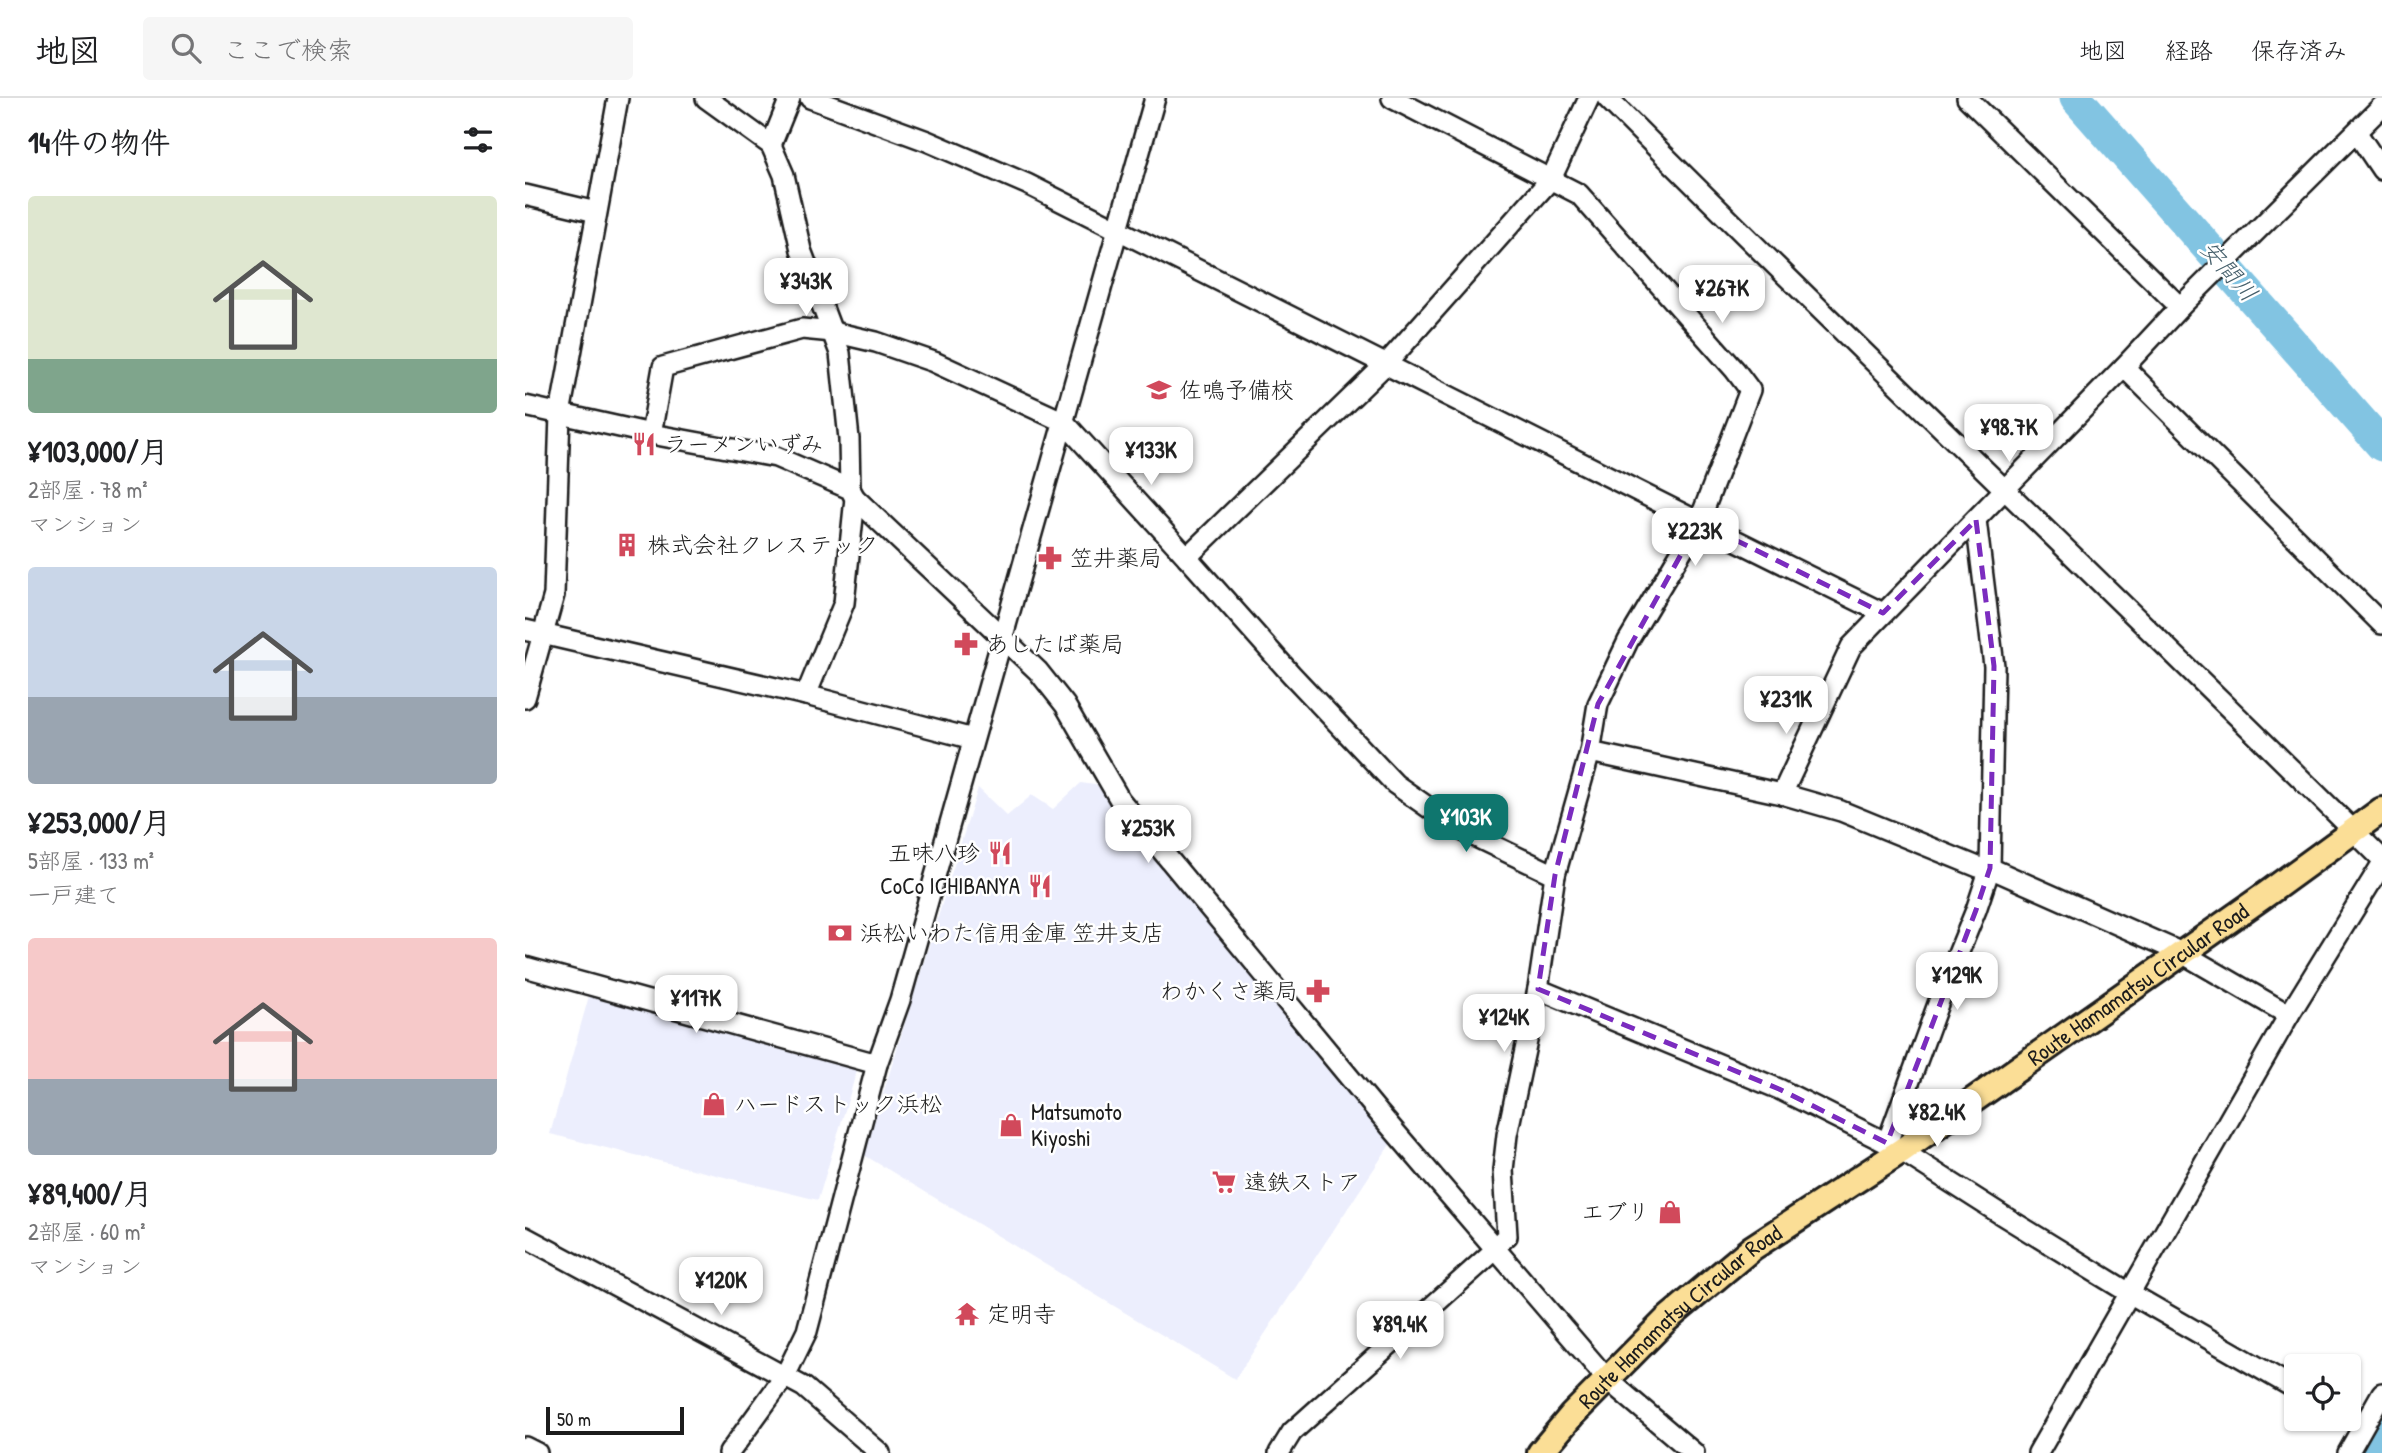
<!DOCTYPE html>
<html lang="ja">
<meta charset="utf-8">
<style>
:root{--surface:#fff;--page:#f6f6f6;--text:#202124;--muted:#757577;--line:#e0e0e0;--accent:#0f766e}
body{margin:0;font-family:"Patrick Hand","Klee One",sans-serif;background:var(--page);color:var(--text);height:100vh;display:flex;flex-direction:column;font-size:26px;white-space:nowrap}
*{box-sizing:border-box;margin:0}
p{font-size:23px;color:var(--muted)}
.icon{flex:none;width:38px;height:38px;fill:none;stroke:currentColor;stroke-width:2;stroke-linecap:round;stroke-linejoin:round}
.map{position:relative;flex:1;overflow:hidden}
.drawer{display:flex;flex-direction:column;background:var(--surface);width:525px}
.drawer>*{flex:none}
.buttons{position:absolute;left:1759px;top:1256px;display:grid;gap:14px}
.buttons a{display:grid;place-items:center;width:77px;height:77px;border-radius:7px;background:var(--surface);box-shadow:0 2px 5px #0004;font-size:35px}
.scale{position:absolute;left:21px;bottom:18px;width:138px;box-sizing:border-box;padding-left:7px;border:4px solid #1c1c1c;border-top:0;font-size:19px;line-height:24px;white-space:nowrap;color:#1c1c1c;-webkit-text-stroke:5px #fff;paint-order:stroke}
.price{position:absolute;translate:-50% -60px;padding:0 16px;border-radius:14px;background:#fff;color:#222;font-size:23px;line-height:46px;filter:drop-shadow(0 2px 4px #0008)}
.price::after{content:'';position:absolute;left:50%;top:42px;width:21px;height:16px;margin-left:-10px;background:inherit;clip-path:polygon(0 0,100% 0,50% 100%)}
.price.on{background:var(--accent);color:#fff}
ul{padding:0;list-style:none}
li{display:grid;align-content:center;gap:14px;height:371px;padding:0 28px}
li span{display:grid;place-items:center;height:217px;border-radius:7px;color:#555}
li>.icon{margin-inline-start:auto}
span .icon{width:126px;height:126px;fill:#fffc;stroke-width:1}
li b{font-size:30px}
h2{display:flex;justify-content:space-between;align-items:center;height:84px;padding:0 28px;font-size:30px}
header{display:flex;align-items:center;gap:42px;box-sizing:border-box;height:98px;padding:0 35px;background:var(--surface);border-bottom:2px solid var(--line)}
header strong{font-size:33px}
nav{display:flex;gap:38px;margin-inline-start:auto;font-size:24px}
.search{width:490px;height:63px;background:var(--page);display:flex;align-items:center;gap:18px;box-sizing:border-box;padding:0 24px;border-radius:7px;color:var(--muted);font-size:26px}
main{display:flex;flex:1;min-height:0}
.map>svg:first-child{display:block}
.built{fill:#eceefd}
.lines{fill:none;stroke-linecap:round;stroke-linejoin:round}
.river{stroke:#82c4e2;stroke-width:33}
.minor-casing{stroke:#1c1c1c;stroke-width:24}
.major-casing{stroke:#1c1c1c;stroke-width:30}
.minor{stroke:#fff;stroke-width:19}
.major{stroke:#fbde96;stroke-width:24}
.marked{fill:none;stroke:#7b2cbf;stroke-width:5;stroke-dasharray:14 9;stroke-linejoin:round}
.labels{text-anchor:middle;stroke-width:5;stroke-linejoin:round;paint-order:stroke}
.poi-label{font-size:23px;fill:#1c1c1c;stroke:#fff;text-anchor:start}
.street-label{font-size:23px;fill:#1c1c1c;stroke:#fff}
.water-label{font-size:24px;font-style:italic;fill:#455f6b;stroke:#fff}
</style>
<header>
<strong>地図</strong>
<div class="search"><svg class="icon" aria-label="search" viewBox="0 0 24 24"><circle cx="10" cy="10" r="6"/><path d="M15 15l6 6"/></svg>ここで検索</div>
<nav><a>地図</a><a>経路</a><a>保存済み</a></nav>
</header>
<main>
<section class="drawer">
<h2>14件の物件<svg class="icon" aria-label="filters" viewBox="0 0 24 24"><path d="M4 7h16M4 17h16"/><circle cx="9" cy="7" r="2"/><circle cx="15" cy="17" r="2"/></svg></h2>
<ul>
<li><span style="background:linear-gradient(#dfe7d0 75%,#7fa58c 0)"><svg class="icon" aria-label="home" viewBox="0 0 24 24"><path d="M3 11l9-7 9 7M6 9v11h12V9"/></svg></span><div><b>¥103,000/月</b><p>2部屋 · 78 m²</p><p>マンション</p></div></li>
<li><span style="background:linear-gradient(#c9d6e8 60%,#9aa5b1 0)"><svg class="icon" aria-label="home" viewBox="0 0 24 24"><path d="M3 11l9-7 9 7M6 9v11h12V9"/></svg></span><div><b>¥253,000/月</b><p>5部屋 · 133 m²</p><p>一戸建て</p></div></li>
<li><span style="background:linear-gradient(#f6c9c9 65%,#9aa5b1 0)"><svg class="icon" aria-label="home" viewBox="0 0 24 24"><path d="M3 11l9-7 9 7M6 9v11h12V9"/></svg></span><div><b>¥89,400/月</b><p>2部屋 · 60 m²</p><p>マンション</p></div></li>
</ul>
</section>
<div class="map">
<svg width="1857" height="1355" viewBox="0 0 1857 1355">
<rect width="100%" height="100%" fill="#fff"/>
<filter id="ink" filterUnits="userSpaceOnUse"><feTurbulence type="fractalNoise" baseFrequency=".0143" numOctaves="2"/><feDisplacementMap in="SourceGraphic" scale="14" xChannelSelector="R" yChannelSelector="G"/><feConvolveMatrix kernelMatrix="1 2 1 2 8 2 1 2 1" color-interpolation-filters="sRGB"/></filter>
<g filter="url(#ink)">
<g class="built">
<polygon points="556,685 576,688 866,1045 710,1281 339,1057 453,690 482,718 507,697 528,711"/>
<polygon points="64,898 332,972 293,1102 25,1036"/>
</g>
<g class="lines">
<g class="river">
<polyline points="1551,0 1857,347"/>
<polyline points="1836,1355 1857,1319"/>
</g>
<g class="minor-casing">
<g id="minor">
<polyline points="181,0 246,47 265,0"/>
<polyline points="285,0 402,43 502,86 1174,424 1225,292 1210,272 1054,96 867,0"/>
<path d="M1082,0c255,257 518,505 775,761"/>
<polyline points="1442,0 1655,209"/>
<polyline points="1832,35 1857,72"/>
<polyline points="246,47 259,77 276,152 315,255 324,341 325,391"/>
<polyline points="0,97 71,114"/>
<polyline points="1599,269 1857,526"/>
<polyline points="0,308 126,336 251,359 325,391 330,400 513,573 540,607 595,702 853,1014 1082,1281 1169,1355"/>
<polyline points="126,336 138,269 277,231 308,234 351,244 409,264 539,324 662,459 862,265 1026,81 1064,0"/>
<polyline points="662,459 766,576 870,686 934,731 1030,777 1065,654 1257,696"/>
<polyline points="0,532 281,597 448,641"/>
<polyline points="281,597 319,505 330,400"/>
<polyline points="0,600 29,497 35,316 93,0"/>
<polyline points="1065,654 1073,606 1103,543 1174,424 1358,515"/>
<polyline points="0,869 352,966"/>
<polyline points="1013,891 1254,991 1372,1050 1477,1117 1606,1196 1771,1291"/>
<polyline points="1764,917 1657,855 1465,770 1453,769 1316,713 1257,696 1326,549 1599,269 1655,209 1857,8"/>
<polyline points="1362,1045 1417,895 1451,812 1465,770 1469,568 1451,422"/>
<polyline points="0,1139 279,1289 355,1355"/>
<polyline points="969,1150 982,1138 978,1072 982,1037 1013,891 1030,777"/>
<polyline points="0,1349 12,1355"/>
<polyline points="204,1355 260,1278 282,1233 352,966 375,902 630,0"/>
<polyline points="754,1355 767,1334 970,1152"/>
<polyline points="1513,1355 1764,917 1857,766"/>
<polyline points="1823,1355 1857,1295"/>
</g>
</g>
<g class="major-casing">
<g id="major">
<path id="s1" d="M1015,1355l32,-38 94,-95 86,-72 149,-97 367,-258 114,-83"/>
</g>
</g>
<use href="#minor" class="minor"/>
<use href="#major" class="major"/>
</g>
</g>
<path class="marked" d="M1451,422l18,146 -4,202 -14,42 -89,233 -108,-54 -241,-100 17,-114 43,-171 101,-182 184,91z"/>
<defs>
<g id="school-bare" transform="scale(1.89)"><path d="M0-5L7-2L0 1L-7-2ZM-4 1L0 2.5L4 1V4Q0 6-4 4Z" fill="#d1495b" stroke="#fff" stroke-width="2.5" paint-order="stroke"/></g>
<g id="restaurant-bare" transform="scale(1.89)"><path d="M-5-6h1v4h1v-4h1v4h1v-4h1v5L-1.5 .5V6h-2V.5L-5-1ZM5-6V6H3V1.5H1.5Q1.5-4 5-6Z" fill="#d1495b" stroke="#fff" stroke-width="2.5" paint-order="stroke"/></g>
<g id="building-bare" transform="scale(1.89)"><path d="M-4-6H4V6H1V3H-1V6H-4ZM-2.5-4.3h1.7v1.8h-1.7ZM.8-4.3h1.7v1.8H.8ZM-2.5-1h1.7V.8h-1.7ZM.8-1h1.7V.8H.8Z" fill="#d1495b" stroke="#fff" stroke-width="2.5" paint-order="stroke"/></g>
<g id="pharmacy-bare" transform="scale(1.89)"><path d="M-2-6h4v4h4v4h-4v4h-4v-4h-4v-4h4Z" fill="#d1495b" stroke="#fff" stroke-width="2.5" paint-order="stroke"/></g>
<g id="bank-bare" transform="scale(1.89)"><path d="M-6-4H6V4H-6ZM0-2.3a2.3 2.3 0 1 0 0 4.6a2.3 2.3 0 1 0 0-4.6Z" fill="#d1495b" stroke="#fff" stroke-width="2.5" paint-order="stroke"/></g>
<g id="shop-bare" transform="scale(1.89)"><path d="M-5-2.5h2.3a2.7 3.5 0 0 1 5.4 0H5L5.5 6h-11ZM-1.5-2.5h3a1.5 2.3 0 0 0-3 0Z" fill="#d1495b" stroke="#fff" stroke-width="2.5" paint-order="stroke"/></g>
<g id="supermarket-bare" transform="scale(1.89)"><path d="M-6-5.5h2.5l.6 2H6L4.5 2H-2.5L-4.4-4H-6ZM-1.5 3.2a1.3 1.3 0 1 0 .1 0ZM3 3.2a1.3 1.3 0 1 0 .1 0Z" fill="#d1495b" stroke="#fff" stroke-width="2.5" paint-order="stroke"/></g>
<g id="temple-bare" transform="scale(1.89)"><path d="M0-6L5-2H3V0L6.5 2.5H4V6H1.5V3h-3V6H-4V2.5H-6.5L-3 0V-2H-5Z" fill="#d1495b" stroke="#fff" stroke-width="2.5" paint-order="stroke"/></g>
</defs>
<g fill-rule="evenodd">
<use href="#school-bare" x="634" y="292"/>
<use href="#restaurant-bare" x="119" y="346"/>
<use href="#building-bare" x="102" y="447"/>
<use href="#pharmacy-bare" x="525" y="460"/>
<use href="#pharmacy-bare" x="441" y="546"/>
<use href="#restaurant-bare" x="475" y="755"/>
<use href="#restaurant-bare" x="515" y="788"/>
<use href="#bank-bare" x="315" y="835"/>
<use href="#pharmacy-bare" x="793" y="893"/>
<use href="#shop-bare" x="189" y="1006"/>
<use href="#shop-bare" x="486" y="1027"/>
<use href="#supermarket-bare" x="699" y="1084"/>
<use href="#shop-bare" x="1145" y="1114"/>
<use href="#temple-bare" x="442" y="1216"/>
</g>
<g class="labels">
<g class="poi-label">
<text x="654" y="300">佐鳴予備校</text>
<text x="139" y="354">ラーメンいずみ</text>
<text x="122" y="455">株式会社クレステック</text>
<text x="545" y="468">笠井薬局</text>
<text x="461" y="554">あしたば薬局</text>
<text x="455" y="763" text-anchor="end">五味八珍</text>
<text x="495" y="796" text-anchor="end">CoCo ICHIBANYA</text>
<text x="335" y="843">浜松いわた信用金庫 笠井支店</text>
<text x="773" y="901" text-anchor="end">わかくさ薬局</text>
<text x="209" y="1014">ハードストック浜松</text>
<text x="506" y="1022">Matsumoto<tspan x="506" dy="26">Kiyoshi</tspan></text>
<text x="719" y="1092">遠鉄ストア</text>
<text x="1125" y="1122" text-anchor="end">エブリ</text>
<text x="462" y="1224">定明寺</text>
</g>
<g class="street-label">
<text dy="8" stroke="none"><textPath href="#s1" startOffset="763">Route Hamamatsu Circular Road</textPath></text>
<text dy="8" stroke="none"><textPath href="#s1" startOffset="196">Route Hamamatsu Circular Road</textPath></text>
</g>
<g class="water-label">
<text transform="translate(1704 173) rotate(49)" y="8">安間川</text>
</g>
</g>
</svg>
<div class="buttons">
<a><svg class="icon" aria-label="locate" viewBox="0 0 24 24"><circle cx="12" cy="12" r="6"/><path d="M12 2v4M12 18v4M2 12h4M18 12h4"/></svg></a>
</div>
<div class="scale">50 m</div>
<b class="price" style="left:281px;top:220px">¥343K</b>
<b class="price" style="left:1197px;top:227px">¥267K</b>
<b class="price" style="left:1484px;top:366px">¥98.7K</b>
<b class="price" style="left:626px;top:389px">¥133K</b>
<b class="price" style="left:1170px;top:470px">¥223K</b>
<b class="price" style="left:1261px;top:638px">¥231K</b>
<b class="price on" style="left:941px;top:756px">¥103K</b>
<b class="price" style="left:623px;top:767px">¥253K</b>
<b class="price" style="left:1432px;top:914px">¥129K</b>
<b class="price" style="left:171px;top:937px">¥117K</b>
<b class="price" style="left:979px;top:956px">¥124K</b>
<b class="price" style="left:1412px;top:1051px">¥82.4K</b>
<b class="price" style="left:196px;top:1219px">¥120K</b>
<b class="price" style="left:875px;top:1263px">¥89.4K</b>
</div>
</main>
